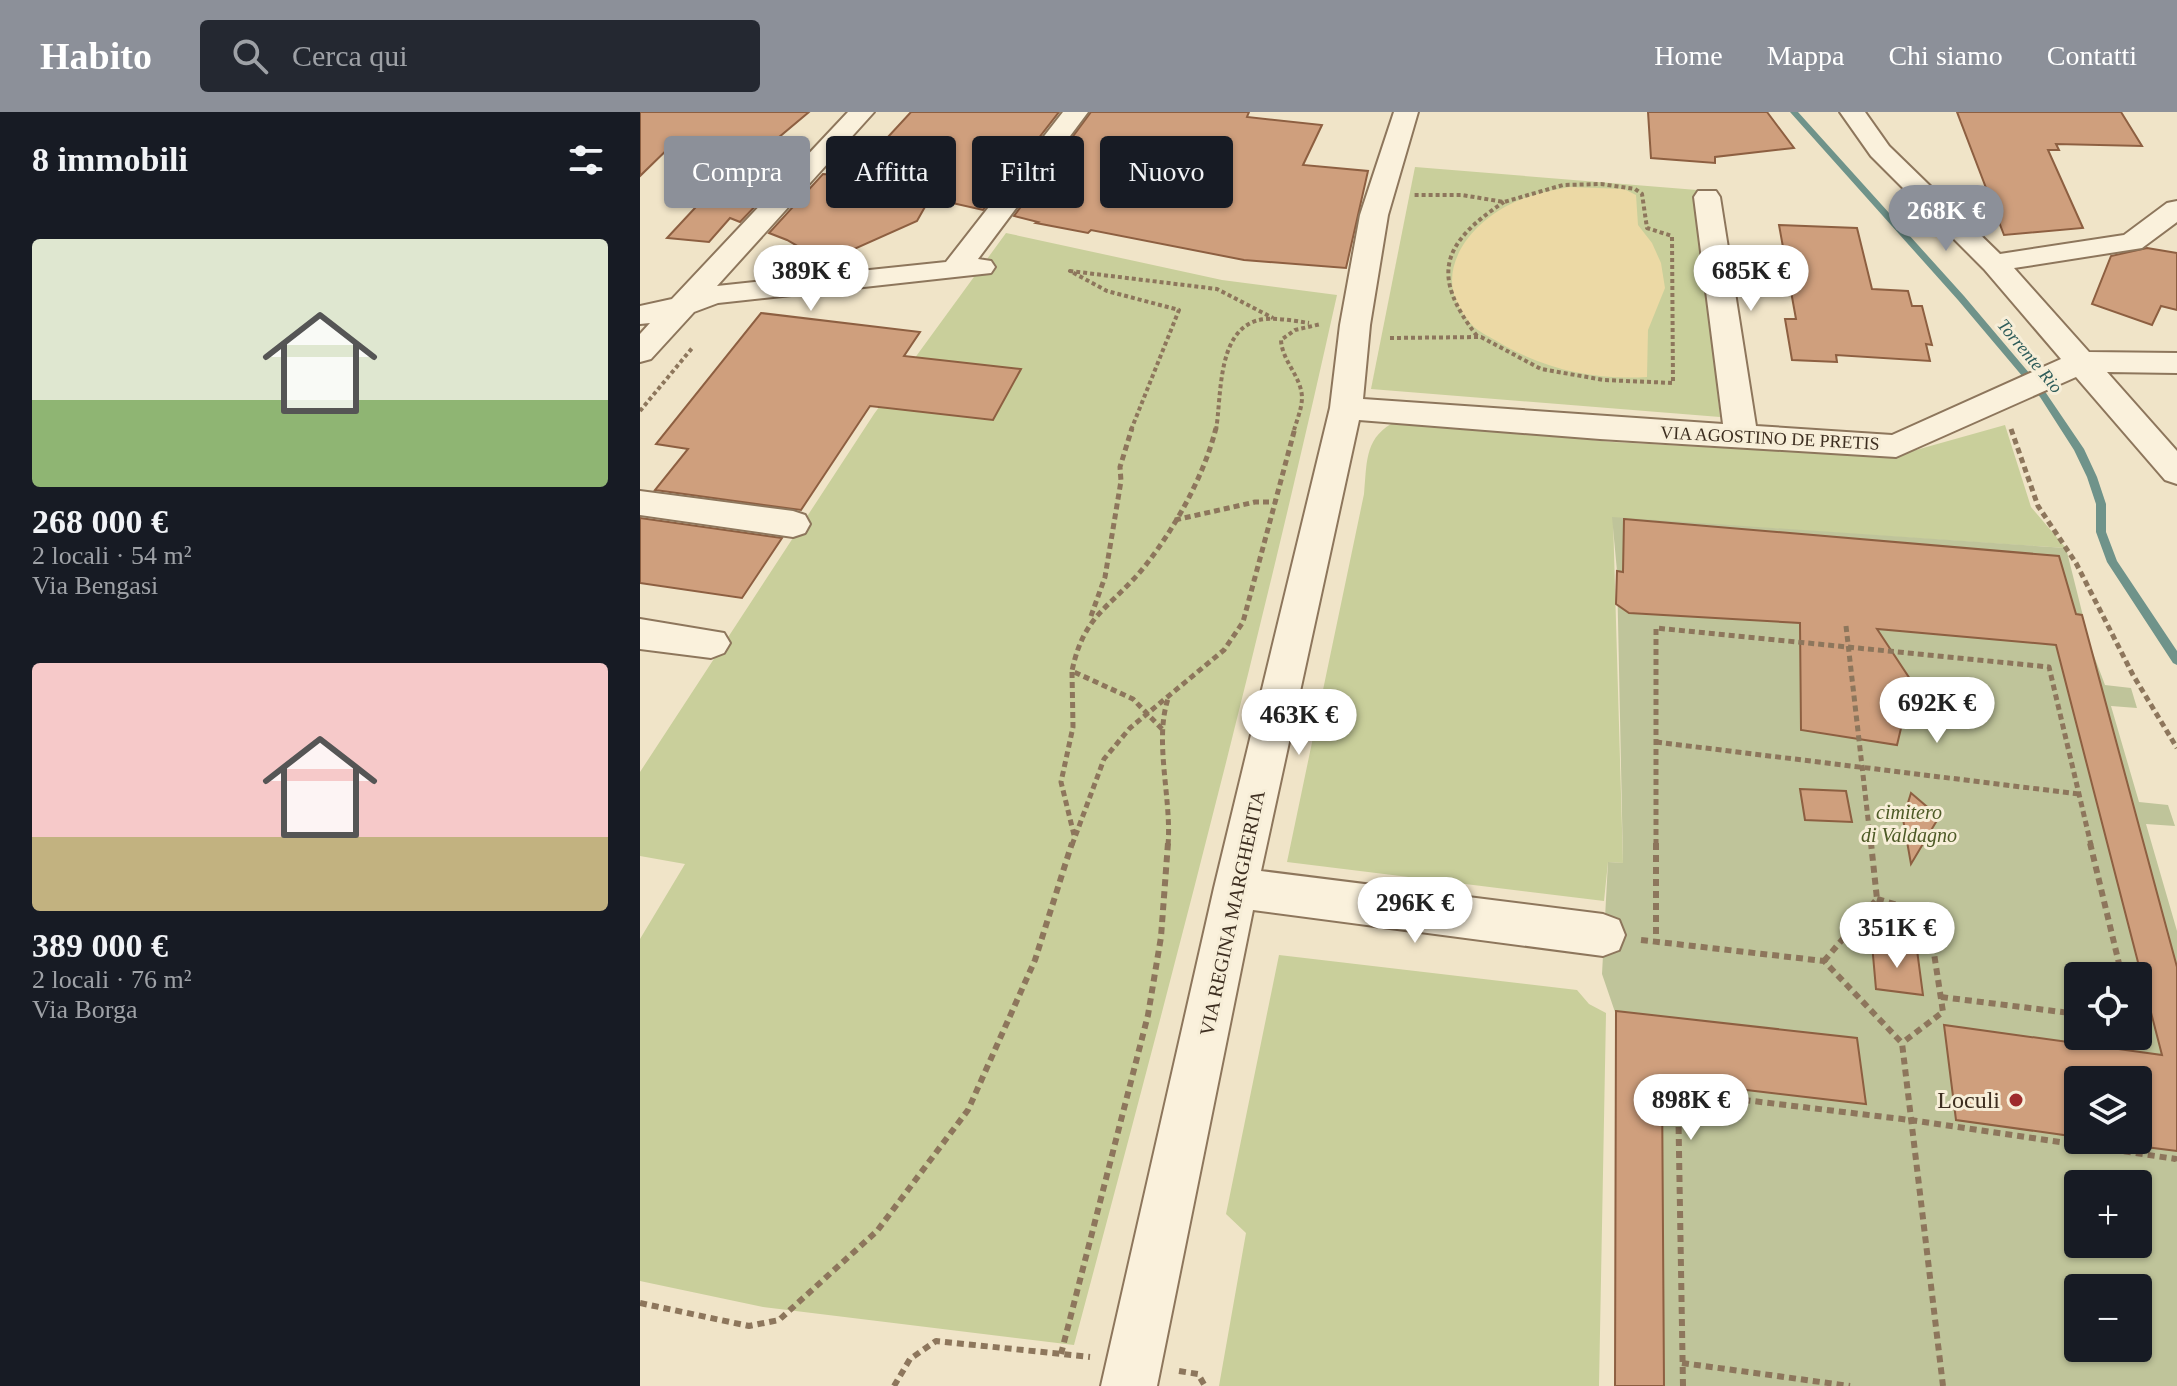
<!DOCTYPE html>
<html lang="it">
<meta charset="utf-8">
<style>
:root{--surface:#171b24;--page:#242831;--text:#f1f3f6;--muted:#9ea1a6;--accent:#8c9099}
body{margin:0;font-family:"Times New Roman",serif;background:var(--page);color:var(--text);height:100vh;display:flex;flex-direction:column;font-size:30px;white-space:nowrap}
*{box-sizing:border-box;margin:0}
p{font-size:26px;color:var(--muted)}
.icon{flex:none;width:44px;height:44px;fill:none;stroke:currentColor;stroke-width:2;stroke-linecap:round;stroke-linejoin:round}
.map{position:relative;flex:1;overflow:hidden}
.side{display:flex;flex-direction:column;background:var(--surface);width:640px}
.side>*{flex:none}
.guide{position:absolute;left:24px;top:24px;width:760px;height:72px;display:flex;gap:16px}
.buttons{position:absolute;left:1424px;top:850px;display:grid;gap:16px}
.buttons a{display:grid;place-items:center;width:88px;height:88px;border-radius:8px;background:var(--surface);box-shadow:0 2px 6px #0004;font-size:40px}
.price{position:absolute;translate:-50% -68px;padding:0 18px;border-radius:28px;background:#fff;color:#222;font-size:26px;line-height:52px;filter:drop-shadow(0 2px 4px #0008)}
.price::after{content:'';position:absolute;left:50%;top:48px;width:24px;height:18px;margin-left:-12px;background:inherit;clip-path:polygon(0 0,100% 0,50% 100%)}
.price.current{background:var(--accent);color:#fff}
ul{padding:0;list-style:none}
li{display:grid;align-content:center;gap:16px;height:424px;padding:0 32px}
li span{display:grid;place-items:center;height:248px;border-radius:8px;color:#555}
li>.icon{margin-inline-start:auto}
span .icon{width:144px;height:144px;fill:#fffc;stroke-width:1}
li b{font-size:34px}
h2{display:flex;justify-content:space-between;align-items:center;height:96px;padding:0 32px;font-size:34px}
.chip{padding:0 28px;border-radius:8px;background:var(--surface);box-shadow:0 2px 6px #0004;font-size:28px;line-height:72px}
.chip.current{background:var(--accent);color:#fff}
header{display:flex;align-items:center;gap:48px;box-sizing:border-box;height:112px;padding:0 40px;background:var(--accent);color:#fff}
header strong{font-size:38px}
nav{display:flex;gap:44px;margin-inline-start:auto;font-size:28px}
.search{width:560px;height:72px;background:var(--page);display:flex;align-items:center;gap:20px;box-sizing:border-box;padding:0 28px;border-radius:8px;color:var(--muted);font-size:30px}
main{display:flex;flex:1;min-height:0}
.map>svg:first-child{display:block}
.green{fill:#c9cf9b}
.sand{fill:#ecd9a5}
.cemetery{fill:#bfc49a;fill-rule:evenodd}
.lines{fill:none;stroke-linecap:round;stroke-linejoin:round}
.stream{fill:#6f938a;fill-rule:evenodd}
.building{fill:#cf9f7d;stroke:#8d5f41;stroke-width:2}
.street-casing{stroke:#8d765c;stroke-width:4}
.path-far2{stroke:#8d765c;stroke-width:4;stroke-dasharray:4 3;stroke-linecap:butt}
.path-far1{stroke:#8d765c;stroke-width:5;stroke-dasharray:6 4;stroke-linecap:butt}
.path{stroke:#8d765c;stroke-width:6;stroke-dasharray:7 5;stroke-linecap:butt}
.street{fill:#faf1dc;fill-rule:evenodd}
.poi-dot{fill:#9e2a2b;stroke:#f7eed8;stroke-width:3}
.labels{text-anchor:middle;stroke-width:6;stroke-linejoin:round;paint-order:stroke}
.far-water-label{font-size:18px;font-style:italic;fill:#2f5d5a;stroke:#f7eed8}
.far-street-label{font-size:18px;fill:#3d2e20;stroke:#f7eed8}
.park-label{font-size:20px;font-style:italic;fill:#4d5a26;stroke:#f7eed8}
.street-label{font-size:20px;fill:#3d2e20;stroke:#f7eed8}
.near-poi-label{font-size:24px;fill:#3d2e20;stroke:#f7eed8;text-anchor:end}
</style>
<header>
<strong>Habito</strong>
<div class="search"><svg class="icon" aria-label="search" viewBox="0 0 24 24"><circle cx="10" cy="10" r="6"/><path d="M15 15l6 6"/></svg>Cerca qui</div>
<nav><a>Home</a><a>Mappa</a><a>Chi siamo</a><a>Contatti</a></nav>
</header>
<main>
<section class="side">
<h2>8 immobili<svg class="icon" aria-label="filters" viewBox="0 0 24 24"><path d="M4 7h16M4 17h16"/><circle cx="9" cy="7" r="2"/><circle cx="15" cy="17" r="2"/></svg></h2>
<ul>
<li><span style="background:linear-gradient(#dfe7d0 65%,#8fb573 0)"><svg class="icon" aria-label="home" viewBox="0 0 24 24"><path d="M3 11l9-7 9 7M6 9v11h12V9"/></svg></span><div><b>268 000 €</b><p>2 locali · 54 m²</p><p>Via Bengasi</p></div></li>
<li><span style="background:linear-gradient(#f6c9c9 70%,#c2b280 0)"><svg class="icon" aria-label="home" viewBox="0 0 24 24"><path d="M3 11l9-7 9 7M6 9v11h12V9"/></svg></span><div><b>389 000 €</b><p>2 locali · 76 m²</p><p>Via Borga</p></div></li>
</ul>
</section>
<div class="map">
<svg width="1537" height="1274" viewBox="0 0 1537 1274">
<rect width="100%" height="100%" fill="#f0e4c8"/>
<g class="green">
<polygon points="775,55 1057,78 1080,305 731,277"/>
<path d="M366,121l216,47 115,15c-78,353 -170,701 -263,1050l-311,-38 -123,-26v-342l45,-75 -45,-8v-84l234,-358z"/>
<path d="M751,312h45l176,18 279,15 114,-32 26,82 35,41 -453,-30 10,345 -15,-1 -4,39 -317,-39 77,-368c3,-29 0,-54 27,-70z"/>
<polygon points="639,843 937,878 949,892 966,901 959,1274 579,1274 606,1121 586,1102"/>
</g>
<path class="sand" d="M930,75l54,2 12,6 2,30 14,18 9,20 4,25 -17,42 -1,47c-52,3 -101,-7 -147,-34 -8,-5 -19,-10 -26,-16 -51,-50 -4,-108 48,-128 15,-6 32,-9 48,-12z"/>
<path class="cemetery" d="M972,405l454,31 25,100 14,37 26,3 6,20 -26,-2 28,96 29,3 7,21 -29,-2 31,107v455h-562l1,-371 -14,-41 6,-112 15,1 -6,-292zM1438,864h60v60h-60zM1438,968h60v60h-60zM1438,1072h60v60h-60zM1438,1176h60v60h-60z"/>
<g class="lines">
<polygon class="stream" points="1150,0 1158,0 1324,184 1406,281 1444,337 1457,365 1466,392 1466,420 1477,449 1537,539 1537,553 1533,551 1467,450 1456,420 1456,392 1447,365 1434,338 1400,285 1318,188"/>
</g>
<g class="building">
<polygon points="0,0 169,0 120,41 40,25 0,64"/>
<polygon points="271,0 419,0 343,98 290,86 277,109 185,150 147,128 129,121 183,62 212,64"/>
<polygon points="451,0 609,0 607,5 682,13 663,53 728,59 706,156 604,148 451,118 448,121 396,111 398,110 374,104"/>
<polygon points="1008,0 1127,0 1154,36 1075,45 1075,51 1011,46"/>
<polygon points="1317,0 1481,0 1502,34 1416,32 1419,38 1408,38 1443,116 1364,123"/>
<polygon points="94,54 149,59 100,110 90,106 69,130 27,126"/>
<polygon points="1139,113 1217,116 1232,177 1268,179 1272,194 1282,194 1292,233 1286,232 1290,249 1196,243 1197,250 1152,248 1145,207 1156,207"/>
<polygon points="1507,136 1537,141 1537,198 1521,194 1512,213 1452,192 1471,144"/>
<polygon points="121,201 280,220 264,244 381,257 353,308 230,294 161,398 15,378 48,337 16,332"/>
<polygon points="0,406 142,426 102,486 0,471"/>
<polygon points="984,407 1419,444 1436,502 1442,503 1537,855 1537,1039 1498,1034 1498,968 1438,968 1438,1025 1316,1008 1304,913 1522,943 1416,533 1237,517 1272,570 1257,633 1161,618 1160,511 989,501 976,492 977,459 983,460"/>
<polygon points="1160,677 1206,679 1212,710 1165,708"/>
<polygon points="1271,681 1299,705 1271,752 1263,707"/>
<polygon points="1232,832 1277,838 1283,883 1236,877"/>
<polygon points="976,899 1217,926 1226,992 1022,968 1024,1274 975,1274"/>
</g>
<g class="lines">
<g class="street-casing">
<g id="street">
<polygon points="208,0 234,0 77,174 306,150 423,0 448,0 338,147 351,149 355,155 351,161 78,191 54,200 11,247 0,250 0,222 10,211 0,212 0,194 32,187"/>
<polygon points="754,0 778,0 748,103 730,213 723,287 1083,312 1054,85 1058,79 1076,79 1080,85 1116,314 1252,323 1421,247 1344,157 1231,44 1200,0 1225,0 1249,34 1360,142 1484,123 1527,91 1537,89 1537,110 1502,136 1374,156 1449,240 1537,241 1537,261 1467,260 1537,339 1537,372 1525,368 1436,265 1256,345 960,327 719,308 621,759 963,802 979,808 985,823 979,838 963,844 613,798 517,1274 461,1274 574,776 690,296 700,213 720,103"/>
<polygon points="0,379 153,399 165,403 170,412 165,421 153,425 0,403"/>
<polygon points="0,507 84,521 90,531 84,541 71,546 0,537"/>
</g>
</g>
<g class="path-far2">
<path d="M837,224c-47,-61 -35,-93 27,-134"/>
<polyline points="750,226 841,225 901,257 964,268 1033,271 1032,124 1007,116 1002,82 995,77 961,72 923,73 864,90 822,83 773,83"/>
<polyline points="0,299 53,235"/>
<polyline points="491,318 539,198 467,179 430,159 577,177 633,206"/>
<path d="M576,318c6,-35 0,-106 49,-111 15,-1 30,2 44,4"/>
<path d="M654,318c3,-10 8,-22 8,-33 -1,-21 -20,-36 -21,-57l14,-10 26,-6"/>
</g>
<g class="path-far1">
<polyline points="1371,317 1398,394 1436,451 1493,563 1537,636"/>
<polyline points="535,408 615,390 636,390"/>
<polyline points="451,504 465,465 481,369 480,355 492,316"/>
<polyline points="1206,514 1231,733"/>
<polyline points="432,560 433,615 421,670 434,723"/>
<path d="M522,617l-29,-30 -61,-28c12,-58 39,-63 73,-105 30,-38 59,-90 71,-138"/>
<polyline points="1016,630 1439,682"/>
<polyline points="432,733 464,647 490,616 584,538 603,510 655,316"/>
<path d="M528,733c4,-47 -15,-106 1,-149"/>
<polyline points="1016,733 1016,516 1409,555 1451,733"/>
</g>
<g class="path">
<polyline points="1016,731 1016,829"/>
<polyline points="1450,731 1482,864"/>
<polyline points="1237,787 1288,802 1303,900 1262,931"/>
<polyline points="1001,828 1184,849 1262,931 1303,1274"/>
<polyline points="1184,849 1237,787 1231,731"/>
<polyline points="1301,885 1438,902"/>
<polyline points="0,1191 109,1214 139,1208 237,1119 328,998 395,848 432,731"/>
<polyline points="421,1242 508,903 521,825 528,731"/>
<polyline points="1042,1251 1210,1274"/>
<polyline points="539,1259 558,1262 565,1274"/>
<polyline points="254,1274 270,1247 296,1229 450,1245"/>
<polyline points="1043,1274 1038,980 1270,1008 1536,1047 1537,1052"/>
</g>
<use href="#street" class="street"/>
</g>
<circle class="poi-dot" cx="1376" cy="988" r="8"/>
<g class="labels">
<g class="far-water-label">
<text transform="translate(1390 244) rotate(50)" y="6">Torrente Rio</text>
</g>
<g class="far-street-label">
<text transform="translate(1130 326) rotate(3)" y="6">VIA AGOSTINO DE PRETIS</text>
</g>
<g class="park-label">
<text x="1269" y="707">cimitero<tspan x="1269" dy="23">di Valdagno</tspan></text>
</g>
<g class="street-label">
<text transform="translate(592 801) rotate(-78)" y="7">VIA REGINA MARGHERITA</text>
</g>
<g class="near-poi-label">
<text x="1360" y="996">Loculi</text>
</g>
</g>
</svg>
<div class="buttons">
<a><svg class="icon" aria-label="locate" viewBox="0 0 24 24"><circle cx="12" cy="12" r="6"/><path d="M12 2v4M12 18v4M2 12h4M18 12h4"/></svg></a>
<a><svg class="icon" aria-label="layers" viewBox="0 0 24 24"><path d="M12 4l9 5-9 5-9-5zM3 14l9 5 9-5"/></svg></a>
<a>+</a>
<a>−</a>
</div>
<b class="price current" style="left:1306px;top:141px">268K €</b>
<b class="price" style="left:171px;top:201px">389K €</b>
<b class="price" style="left:1111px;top:201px">685K €</b>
<b class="price" style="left:1297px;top:633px">692K €</b>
<b class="price" style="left:659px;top:645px">463K €</b>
<b class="price" style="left:775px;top:833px">296K €</b>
<b class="price" style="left:1257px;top:858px">351K €</b>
<b class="price" style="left:1051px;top:1030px">898K €</b>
<div class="guide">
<a class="chip current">Compra</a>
<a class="chip">Affitta</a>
<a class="chip">Filtri</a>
<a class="chip">Nuovo</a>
</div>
</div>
</main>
